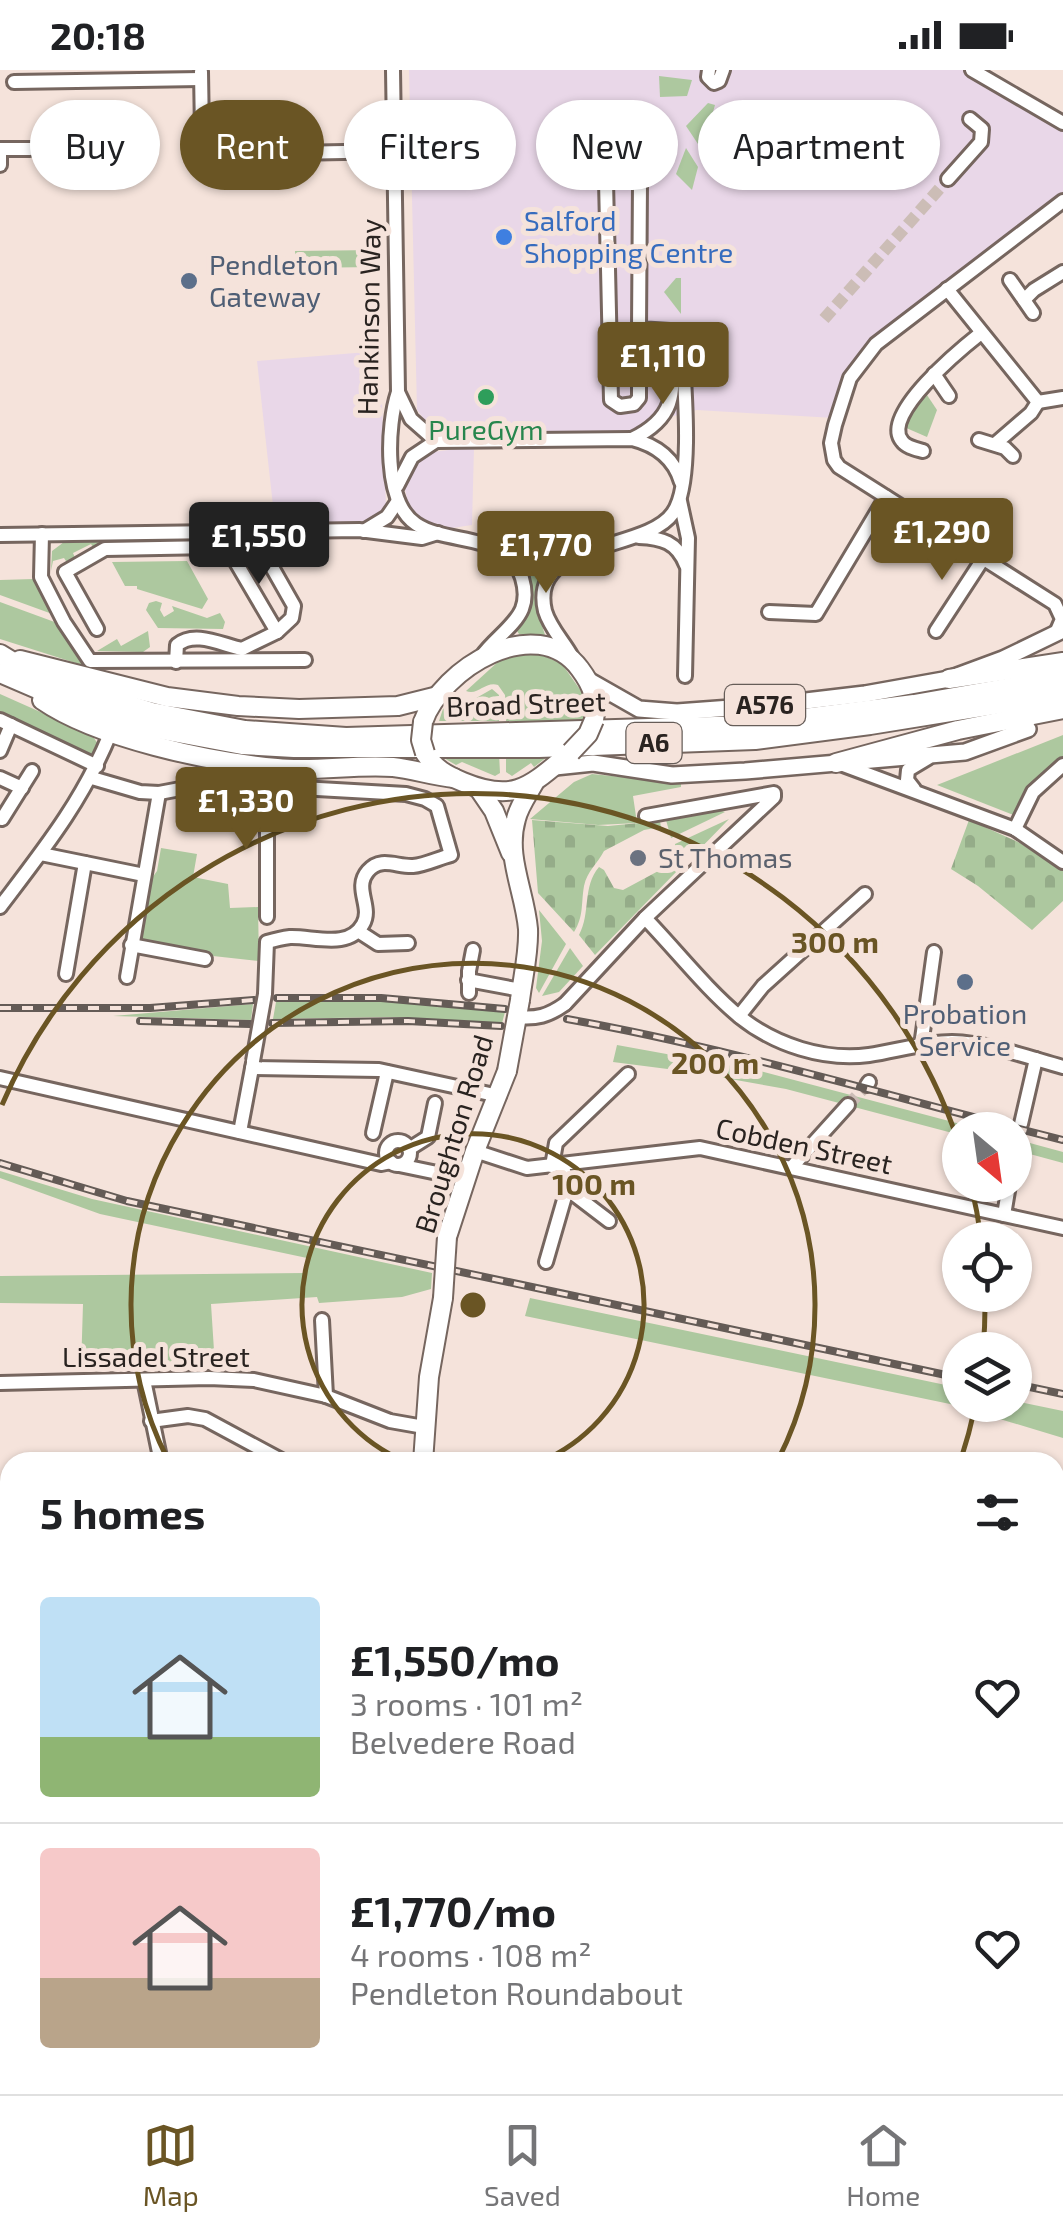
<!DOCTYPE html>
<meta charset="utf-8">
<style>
:root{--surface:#fff;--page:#f6f6f6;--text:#202124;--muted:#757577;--line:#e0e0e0;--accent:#6a5524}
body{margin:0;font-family:"Exo 2",sans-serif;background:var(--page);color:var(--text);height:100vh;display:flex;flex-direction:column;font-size:38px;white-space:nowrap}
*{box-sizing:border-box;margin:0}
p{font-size:32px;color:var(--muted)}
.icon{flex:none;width:55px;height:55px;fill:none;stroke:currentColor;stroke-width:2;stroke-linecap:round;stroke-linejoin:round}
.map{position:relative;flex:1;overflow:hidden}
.details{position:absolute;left:0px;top:1382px;width:1065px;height:642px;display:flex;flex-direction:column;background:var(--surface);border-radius:30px 30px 0 0;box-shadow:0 2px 8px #0004}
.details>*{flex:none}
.guide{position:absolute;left:30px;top:30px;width:1005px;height:90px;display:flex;gap:20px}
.needle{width:65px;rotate:151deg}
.buttons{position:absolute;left:942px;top:1042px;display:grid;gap:20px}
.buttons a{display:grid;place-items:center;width:90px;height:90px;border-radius:50%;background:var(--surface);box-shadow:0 2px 8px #0004;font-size:50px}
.price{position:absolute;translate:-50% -85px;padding:0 22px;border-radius:10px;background:var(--accent);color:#fff;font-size:32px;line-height:65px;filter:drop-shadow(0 2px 5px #0008)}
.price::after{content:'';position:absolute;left:50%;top:60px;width:30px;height:22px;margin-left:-15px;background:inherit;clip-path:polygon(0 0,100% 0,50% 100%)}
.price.selected{background:#222;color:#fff}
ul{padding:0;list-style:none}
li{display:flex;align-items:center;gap:30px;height:250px;padding:0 40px}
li+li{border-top:2px solid var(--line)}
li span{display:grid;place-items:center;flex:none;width:280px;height:200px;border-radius:10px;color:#555}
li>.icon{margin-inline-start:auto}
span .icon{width:120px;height:120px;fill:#fffc;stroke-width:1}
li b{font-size:42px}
h2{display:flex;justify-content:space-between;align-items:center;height:120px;padding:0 40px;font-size:42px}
.tag{padding:0 35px;border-radius:45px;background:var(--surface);box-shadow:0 2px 8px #0004;font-size:35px;line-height:90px}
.tag.selected{background:var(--accent);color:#fff}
.status{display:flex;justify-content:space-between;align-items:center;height:70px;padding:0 50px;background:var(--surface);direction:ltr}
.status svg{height:28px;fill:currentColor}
.tabs{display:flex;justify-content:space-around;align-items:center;height:140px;border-top:2px solid var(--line);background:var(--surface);font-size:28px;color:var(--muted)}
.tabs a{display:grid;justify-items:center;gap:5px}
.tabs .selected{color:var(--accent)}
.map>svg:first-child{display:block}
.commercial{fill:#e9d7e8}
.green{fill:#adc89f}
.cemetery{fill:url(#cemetery-stones)}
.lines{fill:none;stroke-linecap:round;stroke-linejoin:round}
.minor-tunnel{stroke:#ccbdb6;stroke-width:12;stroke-dasharray:12 6;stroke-linecap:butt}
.minor-casing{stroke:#76665f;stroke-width:18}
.major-casing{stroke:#76665f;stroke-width:20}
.highway-casing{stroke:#76665f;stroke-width:22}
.minor{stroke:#fff;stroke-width:12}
.major{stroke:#fff;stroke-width:15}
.highway{stroke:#fff;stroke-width:18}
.rail-casing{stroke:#645b56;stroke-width:8}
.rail{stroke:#f5e3db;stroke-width:4;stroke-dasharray:11;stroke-linecap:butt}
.minor-bridge-casing{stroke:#76665f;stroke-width:18;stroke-linecap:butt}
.highway-bridge-casing{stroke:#76665f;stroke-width:22;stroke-linecap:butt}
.minor-bridge{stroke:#fff;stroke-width:12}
.highway-bridge{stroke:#fff;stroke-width:18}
.ring{fill:none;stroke:#6a5524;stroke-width:5}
.shop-dot{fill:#3f7fe0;stroke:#f5e3db;stroke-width:4}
.service-dot{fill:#5c6f8a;stroke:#f5e3db;stroke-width:4}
.leisure-dot{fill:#2e9e5b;stroke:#f5e3db;stroke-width:4}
.worship-dot{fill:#6b7280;stroke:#f5e3db;stroke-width:4}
.labels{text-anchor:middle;stroke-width:10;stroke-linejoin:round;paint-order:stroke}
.shield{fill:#f5e3db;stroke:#665d58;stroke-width:2.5}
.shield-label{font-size:25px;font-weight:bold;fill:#292320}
.shop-label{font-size:28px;fill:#366cbe;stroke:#f5e3db;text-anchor:start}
.service-label{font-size:28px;fill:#4e5e75;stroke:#f5e3db;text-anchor:start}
.street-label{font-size:28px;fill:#292320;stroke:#f5e3db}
.leisure-label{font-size:28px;fill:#27864d;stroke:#f5e3db}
.worship-label{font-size:28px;fill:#5b616d;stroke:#f5e3db;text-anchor:start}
.centre{fill:#6a5524;stroke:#f5e3db;stroke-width:5}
.ring-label{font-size:30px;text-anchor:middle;font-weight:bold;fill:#6a5524;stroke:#f5e3db;stroke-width:10;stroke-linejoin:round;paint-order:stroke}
</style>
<div class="status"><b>20:18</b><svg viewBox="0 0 49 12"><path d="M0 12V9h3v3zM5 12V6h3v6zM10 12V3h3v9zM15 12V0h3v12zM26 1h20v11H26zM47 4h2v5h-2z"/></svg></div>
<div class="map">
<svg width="1063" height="2024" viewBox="0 0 1063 2024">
<defs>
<pattern id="cemetery-stones" width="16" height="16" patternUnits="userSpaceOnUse" patternTransform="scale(2.5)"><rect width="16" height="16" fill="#adc89f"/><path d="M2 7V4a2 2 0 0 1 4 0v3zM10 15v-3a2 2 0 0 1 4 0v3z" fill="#95ac89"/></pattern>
</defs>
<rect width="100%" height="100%" fill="#f5e3db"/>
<g class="commercial">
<polygon points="409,0 965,0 985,16 1063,58 1063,126 876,270 834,348 697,340 654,351 633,363 432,360 417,340"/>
<polygon points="380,281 386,436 369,451 275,454 257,291"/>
<polygon points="474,377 472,455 452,458 425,451 409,438 404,414 409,398 424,383"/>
</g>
<g class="green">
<polygon points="659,6 692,10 687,26 660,27"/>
<polygon points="708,33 715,35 702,80 686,56"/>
<polygon points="686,78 698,97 692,120 676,104"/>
<polygon points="376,180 376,197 296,198 295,181"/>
<polygon points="676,208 681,208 681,244 664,222"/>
<polygon points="925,322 937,340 927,367 904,357 911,339"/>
<polygon points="64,472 97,471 101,472 101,476 95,480 91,474 73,483 76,490 68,494 64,488 53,491 51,501 52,481"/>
<path d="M510,478l42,7 -16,38 1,17 8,25 -26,-1 -2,-3c23,-31 12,-57 -7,-83z"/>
<polygon points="187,491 208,529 202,539 137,519 137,516 125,516 112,492"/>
<polygon points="34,509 55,545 0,525 0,510"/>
<polygon points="156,531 162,533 160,540 164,547 174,541 172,536 207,548 220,543 225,552 223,559 158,558 146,540 149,533"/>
<polygon points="0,532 60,554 85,596 0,569"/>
<polygon points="148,561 150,577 143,582 97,581 117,569 121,576"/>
<path d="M533,581l29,13 24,34 -3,25 -29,28 1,-30h-49l-1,-26 -7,-10c-13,-4 -20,11 -32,6l34,-31z"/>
<polygon points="492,619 499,625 499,651 439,651 443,639 460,626 471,631"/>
<polygon points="0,624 92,665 98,674 96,687 0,641"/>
<polygon points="1063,665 1063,690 1016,746 937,715"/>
<polygon points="548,682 547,687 534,697 531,693 512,706 506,702 506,683"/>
<polygon points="499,683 500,703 495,706 462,692 456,695 442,687"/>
<polygon points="592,704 681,713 681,717 633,726 637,753 598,755 530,749 574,712"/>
<polygon points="719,740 725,742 671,768 666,750"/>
<polygon points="729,749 693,786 692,776 687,775 679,783 675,778 675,774"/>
<polygon points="161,778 197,784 193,807 228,814 230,838 258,837 259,891 204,885 139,872 147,815 157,801"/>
<polygon points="539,840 566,874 539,923 536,918 542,871"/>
<polygon points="570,878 583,896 559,922 542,926"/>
<polygon points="392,931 505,942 502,953 389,947 273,949 276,932"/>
<polygon points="253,934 251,950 113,946"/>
<polygon points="617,975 760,1001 983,1060 960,1060 960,1065 786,1019 691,1002 613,992"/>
<polygon points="1015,1069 1063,1082 1063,1093 1015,1080"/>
<polygon points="0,1101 92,1129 432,1203 431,1219 402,1227 319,1233 317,1227 211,1234 215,1296 81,1299 83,1234 0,1233 0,1206 306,1203 307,1188 100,1144 0,1108"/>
<polygon points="530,1228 960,1318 960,1335 1015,1335 1015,1331 1063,1341 1063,1368 950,1334 525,1246"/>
<polygon points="1055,1973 1063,1976 1063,2024 915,2024 919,2015 1055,2015"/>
<polygon points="106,2015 173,2015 158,2024 111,2024"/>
</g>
<g class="cemetery">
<path d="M532,750l76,6 52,-5 1,6 -17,3 -40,21c-6,12 -17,20 -20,35 -3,17 0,30 -10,46l-36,-39z"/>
<polygon points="969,750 1020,773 1063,801 1063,831 1032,860 978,816 951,799"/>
<path d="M675,792l5,6 -85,87 -16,-20c12,-22 3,-48 20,-68l5,3 10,18 9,2z"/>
</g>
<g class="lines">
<g class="minor-tunnel">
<polyline points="824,249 948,109"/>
<polyline points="848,1035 867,1015"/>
<polyline points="1015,1080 1021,1054"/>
</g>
<g class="minor-casing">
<g id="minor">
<path d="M393,0l5,322c-11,33 -15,110 18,132 32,22 91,7 106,54 3,10 4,21 0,31 -7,17 -29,31 -40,47"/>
<polyline points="709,0 708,7 714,13 719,11 723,0"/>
<polyline points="972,0 1063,53"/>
<polyline points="201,2 202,62"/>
<polyline points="14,12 201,9"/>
<polyline points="0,79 30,79"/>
<polyline points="0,80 0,95"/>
<polyline points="243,84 395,81"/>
<polyline points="948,109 981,72 982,59 970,49"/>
<polyline points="1010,210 1033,243"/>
<polyline points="947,219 1038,332 1031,343 995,374"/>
<polyline points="1024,230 1034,220 1063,202"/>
<polyline points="639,259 640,112 634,103 618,104 606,111 611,330 620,336 634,334 639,328 639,259 670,261"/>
<polyline points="934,304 949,326"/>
<path d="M398,322l13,27 25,22 196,-2c24,6 42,19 49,43"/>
<polyline points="1038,332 1063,328"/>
<polyline points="979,370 1005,378 1013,386"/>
<path d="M923,381c-7,-2 -17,-4 -21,-10 -22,-26 60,-93 79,-108"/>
<polyline points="397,416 412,387 436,371"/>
<polyline points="680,431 688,468 685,606"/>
<polyline points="364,461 387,447 398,431"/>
<polyline points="42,464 41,507 64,552 90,591 305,590"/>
<polyline points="0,465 359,460 422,468 438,463"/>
<path d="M639,467c23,1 38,5 47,28"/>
<polyline points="487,473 498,471 562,479 591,477"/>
<polyline points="230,482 252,479 265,485 294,536 292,548 277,562"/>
<polyline points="769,542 816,544 886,427"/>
<path d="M97,559l-32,-57 40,-23 109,-2 16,5 47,80 -35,17c-20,-4 -47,-19 -65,-4l-1,17"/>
<polyline points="936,561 983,489"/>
<polyline points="1056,563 1062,549 1055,534 839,397 834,390 831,373 835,355 850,308 876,274 1063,131"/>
<path d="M572,587c-8,-15 -22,-29 -27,-46 -17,-72 100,-58 128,-98 22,-31 10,-141 8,-182h-11c1,52 15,82 -38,108"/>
<polyline points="0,650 97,696"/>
<polyline points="0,681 11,655"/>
<polyline points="843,695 1015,759 1063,792"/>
<polyline points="0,708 22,718"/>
<path d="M92,708l48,14 19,1 53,-10 194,11 19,5 12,7 14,49c-12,3 -26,10 -38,11 -16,1 -32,-10 -45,5 -15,17 5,36 -5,53 -14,26 -50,12 -73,13 -8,1 -16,3 -23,5l-2,52"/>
<polyline points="261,714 267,750 267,847"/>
<polyline points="914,719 907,710 908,700 928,688"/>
<polyline points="2,749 32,701"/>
<polyline points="1015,759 1033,722 1063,695"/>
<polyline points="41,784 144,805"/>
<path d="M0,837c44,-58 82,-105 110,-173"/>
<path d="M645,848c31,32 61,71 95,99 35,28 84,44 129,38 27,-4 55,-13 83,-13 37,1 75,15 111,25"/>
<polyline points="358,861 378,874 408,873"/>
<polyline points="131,875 205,889"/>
<polyline points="66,904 85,793"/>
<polyline points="127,907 159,723"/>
<polyline points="468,910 521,920"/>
<polyline points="469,923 469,901 473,880"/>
<polyline points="565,934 645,848 774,727 774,723 646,746"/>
<polyline points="739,946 763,916 865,824"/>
<polyline points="921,976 934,882"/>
<polyline points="252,998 379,1000 499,1026"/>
<polyline points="0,1008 381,1094 391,1092"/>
<polyline points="867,1015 869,1012"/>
<polyline points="1021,1054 1036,989"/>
<polyline points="240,1062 253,993"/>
<polyline points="373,1063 387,1002"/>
<circle cx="398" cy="1083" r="12"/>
<polyline points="409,1079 428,1067 435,1033"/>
<polyline points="475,1081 527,1098 700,1078 1063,1158"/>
<polyline points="1015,1082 1015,1080"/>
<polyline points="399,1095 447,1105"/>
<polyline points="562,1095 571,1122 609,1151"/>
<polyline points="552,1096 556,1073 628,1004"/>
<polyline points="791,1098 848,1035"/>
<polyline points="1004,1145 1009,1115"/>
<polyline points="546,1192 568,1116"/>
<polyline points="322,1250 326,1326"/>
<polyline points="144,1310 161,1392"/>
<polyline points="0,1313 209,1308 254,1310 326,1326 390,1351 424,1357"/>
<polyline points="151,1351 188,1346 205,1349 283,1391"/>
<polyline points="0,1571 10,1568"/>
<polyline points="1055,1656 1063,1652"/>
<polyline points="1055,1964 1063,1967"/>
<polyline points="702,2015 704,2024"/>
<polyline points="777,2015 779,2024"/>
<polyline points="526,2024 564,2015"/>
<polyline points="908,2024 911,2015"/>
</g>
</g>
<g class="major-casing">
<g id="major">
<polyline points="588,610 639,639 677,642 772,635 865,624 949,609 1003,589 1063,560"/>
<polyline points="555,697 593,693 672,705 745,701 965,682 1028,659"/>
</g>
</g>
<g class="highway-casing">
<g id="highway">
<polyline points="0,584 36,606 152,642 245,660 346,667 748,655 914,634 1063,608"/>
<polyline points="20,590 167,627 238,636 299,639 398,636 438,626"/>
<polyline points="0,603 79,637 146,657 242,675 294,678 539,678 755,670 870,655 1063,624"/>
<polyline points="949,609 1063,592"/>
<path d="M42,630c55,38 168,62 235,68 39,4 78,-4 116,-1 20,2 40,9 61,11"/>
<path d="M423,652c18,-53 113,-112 157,-53 12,16 18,31 14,51"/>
<path d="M425,683c10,16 21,22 38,29 53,22 68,3 108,-30"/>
<polyline points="836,693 958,660 1063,639"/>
<polyline points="479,719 494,741 511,783"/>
<path d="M520,930c3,-24 9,-47 8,-71 -3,-37 -23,-73 -12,-110 3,-13 12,-25 18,-36"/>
<polyline points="447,1167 475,1081 507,1001"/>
<polyline points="423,1392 429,1307 443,1228"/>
<polyline points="220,2024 223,2015"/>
</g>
</g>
<use href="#minor" class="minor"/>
<use href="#major" class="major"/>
<use href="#highway" class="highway"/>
<g class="rail-casing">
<g id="rail">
<polyline points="277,928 381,928 505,939"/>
<polyline points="0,938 150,938 254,930"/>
<path d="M567,949c168,30 331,80 496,121"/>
<polyline points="140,951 250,954"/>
<polyline points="272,953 408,951 501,956"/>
<polyline points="0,1093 127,1131 960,1308"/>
<polyline points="1015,1314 1063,1324"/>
</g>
</g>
<use href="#rail" class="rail"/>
<g class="minor-bridge-casing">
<g id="minor-bridge">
<path d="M516,947c21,2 32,-1 49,-13"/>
<polyline points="253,991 265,924"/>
</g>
</g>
<g class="highway-bridge-casing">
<g id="highway-bridge">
<polyline points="423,652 421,670 425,683"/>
<polyline points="571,682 588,664 594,650"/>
<polyline points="507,1001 520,930"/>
<polyline points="443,1228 447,1167"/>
</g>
</g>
<use href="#minor-bridge" class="minor-bridge"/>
<use href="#highway-bridge" class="highway-bridge"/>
</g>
<g class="ring">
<path d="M406 1392A171 171 0 1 1 540 1392"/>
<path d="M168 1390A342 342 0 1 1 778 1390"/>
<path d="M975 1337A512 512 0 0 1 961 1389M2 1035A512 512 0 0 1 960 1077M971 1115A512 512 0 0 1 981 1168M985 1226A512 512 0 0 1 983 1280"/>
</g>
<circle class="shop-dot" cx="504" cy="167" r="10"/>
<g class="service-dot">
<circle cx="189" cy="211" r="10"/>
<circle cx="965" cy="912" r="10"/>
</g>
<circle class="leisure-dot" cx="486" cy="327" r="10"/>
<circle class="worship-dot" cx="638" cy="788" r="10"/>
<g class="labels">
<g class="shield">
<rect x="725" y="615" width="80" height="40" rx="8"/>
<rect x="626.5" y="653" width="55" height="40" rx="8"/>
</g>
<g class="shield-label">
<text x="765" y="644">A576</text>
<text x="654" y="682">A6</text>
</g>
<g class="shop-label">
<text x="524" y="161">Salford<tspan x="524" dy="32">Shopping Centre</tspan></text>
</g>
<g class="service-label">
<text x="209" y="205">Pendleton<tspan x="209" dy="32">Gateway</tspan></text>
<text x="965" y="954" text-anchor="middle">Probation<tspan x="965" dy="32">Service</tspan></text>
</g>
<g class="street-label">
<text transform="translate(369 247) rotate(-89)" y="10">Hankinson Way</text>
<text transform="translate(526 634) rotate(-2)" y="10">Broad Street</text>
<text transform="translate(454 1064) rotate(-73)" y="10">Broughton Road</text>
<text transform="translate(804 1076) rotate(12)" y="10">Cobden Street</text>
<text x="156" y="1297">Lissadel Street</text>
</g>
<g class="leisure-label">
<text x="486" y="370">PureGym</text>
</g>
<g class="worship-label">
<text x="658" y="798">St Thomas</text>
</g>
</g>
<circle cx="473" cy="1235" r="15" class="centre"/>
<g class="ring-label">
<text x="835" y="883">300 m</text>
<text x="715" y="1004">200 m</text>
<text x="594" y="1125">100 m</text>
</g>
</svg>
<div class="buttons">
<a><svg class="needle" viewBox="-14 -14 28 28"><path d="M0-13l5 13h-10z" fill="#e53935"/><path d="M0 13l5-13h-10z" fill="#757577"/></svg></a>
<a><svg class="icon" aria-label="locate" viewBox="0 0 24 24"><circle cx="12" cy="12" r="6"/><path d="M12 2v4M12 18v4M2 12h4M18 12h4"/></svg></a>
<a><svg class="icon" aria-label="layers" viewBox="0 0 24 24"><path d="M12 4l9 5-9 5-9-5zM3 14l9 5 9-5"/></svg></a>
</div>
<b class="price" style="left:663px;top:337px">£1,110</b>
<b class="price" style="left:942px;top:513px">£1,290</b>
<b class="price selected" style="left:259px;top:517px">£1,550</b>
<b class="price" style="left:546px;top:526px">£1,770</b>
<b class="price" style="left:246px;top:782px">£1,330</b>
<div class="guide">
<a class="tag">Buy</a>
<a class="tag selected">Rent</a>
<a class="tag">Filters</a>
<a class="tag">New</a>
<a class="tag">Apartment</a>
</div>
<section class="details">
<h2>5 homes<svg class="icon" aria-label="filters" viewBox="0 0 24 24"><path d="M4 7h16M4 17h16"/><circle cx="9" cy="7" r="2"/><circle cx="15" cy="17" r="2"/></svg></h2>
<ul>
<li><span style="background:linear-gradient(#bfe0f5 70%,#8fb573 0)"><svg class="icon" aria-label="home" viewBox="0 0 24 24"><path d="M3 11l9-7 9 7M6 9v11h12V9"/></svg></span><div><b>£1,550/mo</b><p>3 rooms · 101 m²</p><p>Belvedere Road</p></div><svg class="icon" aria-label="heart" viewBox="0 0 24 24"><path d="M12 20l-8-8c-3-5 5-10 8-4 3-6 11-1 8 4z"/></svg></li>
<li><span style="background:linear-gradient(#f6c9c9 65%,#b9a48a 0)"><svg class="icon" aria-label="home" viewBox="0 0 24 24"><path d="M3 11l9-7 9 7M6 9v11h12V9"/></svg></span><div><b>£1,770/mo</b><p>4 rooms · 108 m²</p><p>Pendleton Roundabout</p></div><svg class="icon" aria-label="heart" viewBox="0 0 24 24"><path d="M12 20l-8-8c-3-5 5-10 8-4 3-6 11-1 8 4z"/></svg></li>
</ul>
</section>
</div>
<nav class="tabs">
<a class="selected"><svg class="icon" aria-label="map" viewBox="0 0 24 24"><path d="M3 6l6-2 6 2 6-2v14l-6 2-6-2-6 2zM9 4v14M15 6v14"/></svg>Map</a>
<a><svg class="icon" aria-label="saved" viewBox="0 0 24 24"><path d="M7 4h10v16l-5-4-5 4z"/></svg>Saved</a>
<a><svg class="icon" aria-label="home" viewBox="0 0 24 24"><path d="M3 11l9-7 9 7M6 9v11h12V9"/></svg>Home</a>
</nav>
